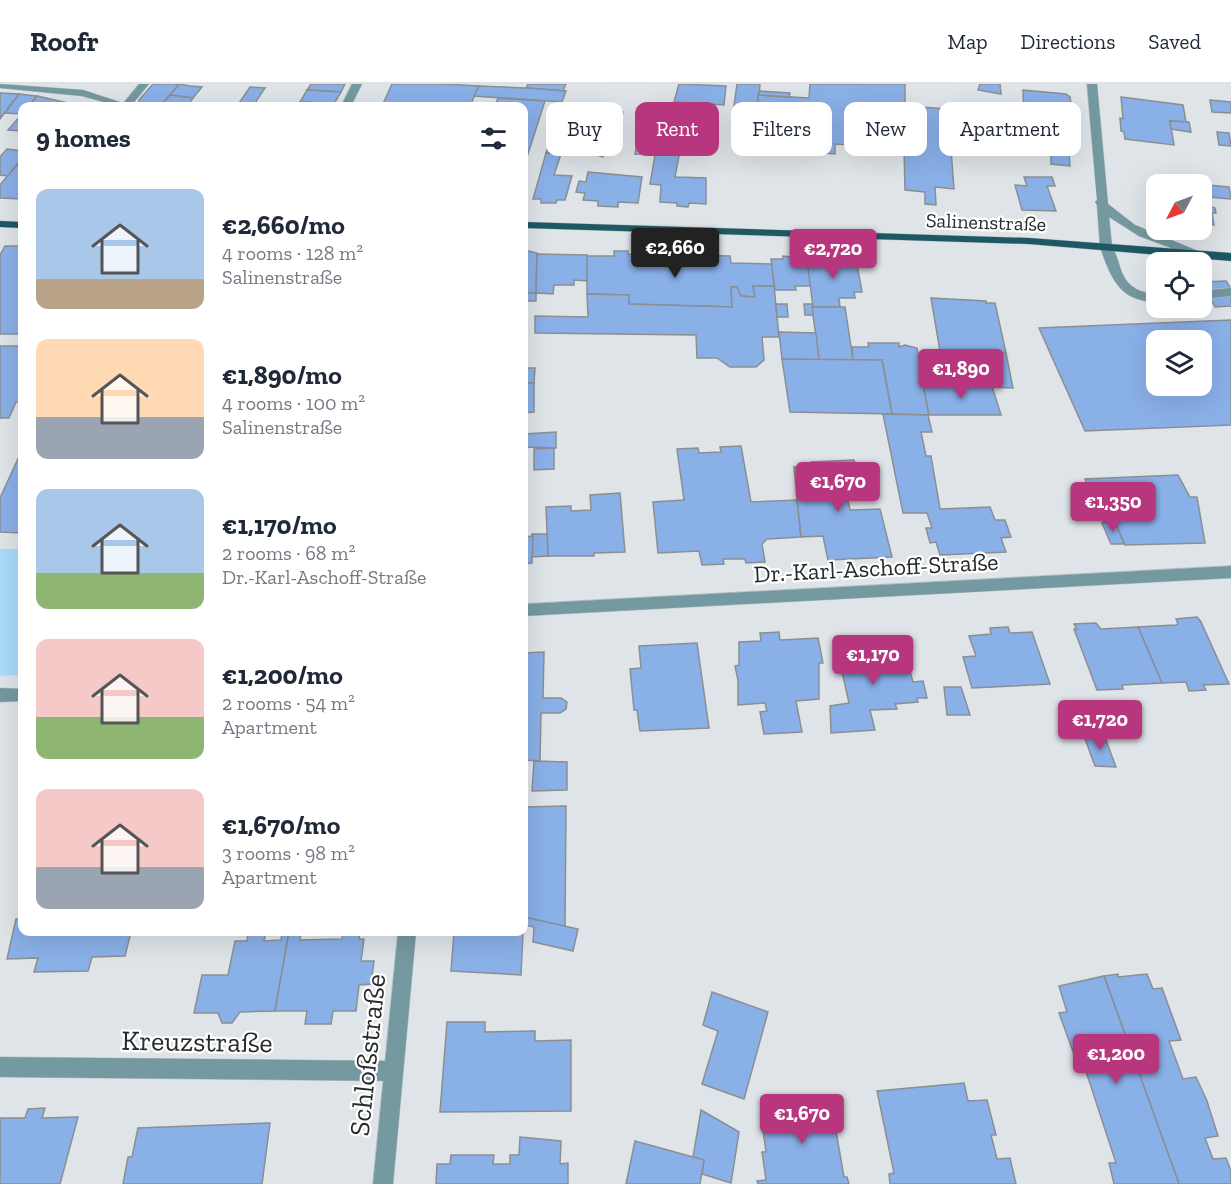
<!DOCTYPE html>
<meta charset="utf-8">
<style>
:root{--surface:#fff;--page:#f6f6f7;--text:#1f2937;--muted:#747a83;--line:#e0e1e3;--accent:#b8367e}
body{margin:0;font-family:"Zilla Slab",serif;background:var(--page);color:var(--text);height:100vh;display:flex;flex-direction:column;font-size:22px;white-space:nowrap}
*{box-sizing:border-box;margin:0}
p{font-size:20px;color:var(--muted)}
.icon{flex:none;width:33px;height:33px;fill:none;stroke:currentColor;stroke-width:2;stroke-linecap:round;stroke-linejoin:round}
.map{position:relative;flex:1;overflow:hidden}
.details{position:absolute;left:18px;top:18px;width:510px;height:834px;display:flex;flex-direction:column;background:var(--surface);border-radius:12px;box-shadow:0 6px 24px #0002}
.details>*{flex:none}
.guide{position:absolute;left:546px;top:18px;width:570px;height:54px;display:flex;gap:12px}
.needle{width:39px;rotate:229deg}
.tools{position:absolute;left:1146px;top:90px;display:grid;gap:12px}
.tools a{display:grid;place-items:center;width:66px;height:66px;border-radius:12px;background:var(--surface);box-shadow:0 6px 24px #0002;font-size:30px}
.price{position:absolute;translate:-50% -51px;padding:0 14px;border-radius:6px;background:var(--accent);color:#fff;font-size:20px;line-height:39px;filter:drop-shadow(0 2px 3px #0008)}
.price::after{content:'';position:absolute;left:50%;top:36px;width:18px;height:14px;margin-left:-9px;background:inherit;clip-path:polygon(0 0,100% 0,50% 100%)}
.price.active{background:#222;color:#fff}
ul{padding:0;list-style:none}
li{display:flex;align-items:center;gap:18px;height:150px;padding:0 18px}
li span{display:grid;place-items:center;flex:none;width:168px;height:120px;border-radius:12px;color:#555}
li>.icon{margin-inline-start:auto}
span .icon{width:72px;height:72px;fill:#fffc;stroke-width:1}
li b{font-size:26px}
h2{display:flex;justify-content:space-between;align-items:center;height:72px;padding:0 18px;font-size:26px}
.tag{padding:0 21px;border-radius:12px;background:var(--surface);box-shadow:0 6px 24px #0002;font-size:21px;line-height:54px}
.tag.active{background:var(--accent);color:#fff}
header{display:flex;align-items:center;gap:36px;box-sizing:border-box;height:84px;padding:0 30px;background:var(--surface);border-bottom:2px solid var(--line)}
header strong{font-size:28px}
nav{display:flex;gap:33px;margin-inline-start:auto;font-size:21px}
.map>svg:first-child{display:block}
.green{fill:#a9dbf9}
.building{fill:#8ab0e8;stroke:#8b8e93;stroke-width:1.5;fill-rule:evenodd}
.lines{fill:none;stroke-linecap:round;stroke-linejoin:round}
.service-casing{stroke:#b9bfc2;stroke-width:1}
.pedestrian-casing{stroke:#b9bfc2;stroke-width:1}
.minor-casing{stroke:#b9bfc2;stroke-width:1}
.tertiary-casing{stroke:#b9bfc2;stroke-width:1}
.primary-casing{stroke:#b9bfc2;stroke-width:1}
.service{fill:#7599a0;fill-rule:evenodd}
.pedestrian{fill:#7599a0;fill-rule:evenodd}
.minor{fill:#7599a0;fill-rule:evenodd}
.tertiary{fill:#7599a0;fill-rule:evenodd}
.primary{fill:#1d5863;fill-rule:evenodd}
.labels{text-anchor:middle;stroke-width:4.5;stroke-linejoin:round;paint-order:stroke}
.far-street-label{font-size:20px;fill:#272a2b;stroke:#fff}
.street-label{font-size:24px;fill:#272a2b;stroke:#fff}
.near-street-label{font-size:28px;fill:#272a2b;stroke:#fff}
</style>
<header>
<strong>Roofr</strong>
<nav><a>Map</a><a>Directions</a><a>Saved</a></nav>
</header>
<div class="map">
<svg width="1231" height="1100" viewBox="0 0 1231 1100">
<rect width="100%" height="100%" fill="#dee4e8"/>
<polygon class="green" points="0,465 22,465 22,591 0,592"/>
<g class="building">
<polygon points="153,0 175,0 179,1 160,22 139,21 139,16"/>
<polygon points="179,0 190,2 202,3 193,14 170,11"/>
<polygon points="311,0 345,0 341,8 307,6"/>
<polygon points="392,0 445,0 479,2 470,22 382,22"/>
<polygon points="528,0 566,0 563,7 526,4"/>
<polygon points="679,0 726,2 724,21 674,18"/>
<polygon points="737,0 760,0 757,38 732,36"/>
<polygon points="810,0 905,0 905,22 948,25 954,105 935,103 936,121 925,120 925,108 905,106 904,65 877,63 877,66 869,66 863,65 863,62 835,60 835,70 771,65 774,31 757,30 758,11 809,14"/>
<polygon points="980,0 1000,0 1001,10 978,6"/>
<polygon points="479,2 526,4 566,7 562,18 474,12"/>
<polygon points="250,3 265,4 253,22 237,22"/>
<polygon points="307,6 341,8 334,20 300,18"/>
<polygon points="1023,6 1066,10 1070,13 1071,19 1067,18 1067,36 1024,31"/>
<polygon points="759,7 790,9 789,13 759,11"/>
<polygon points="0,9 19,10 0,35"/>
<polygon points="19,10 37,12 29,22 22,22 22,30 5,29"/>
<polygon points="170,11 193,14 187,22 160,22"/>
<polygon points="37,12 68,19 82,21 29,22"/>
<polygon points="1121,13 1183,21 1186,38 1170,37 1174,61 1125,55 1124,48 1121,47 1120,34 1123,35"/>
<polygon points="498,14 545,17 526,76 524,76 524,22 495,22"/>
<polygon points="1210,16 1231,18 1231,29 1212,28"/>
<polygon points="300,18 334,20 333,22 298,22"/>
<polygon points="598,26 623,28 613,70 603,69 603,73 587,68"/>
<polygon points="978,26 1008,29 1008,36 997,35 1000,61 978,58"/>
<polygon points="22,30 22,47 8,46"/>
<polygon points="558,30 577,31 566,71 546,69"/>
<polygon points="1025,31 1067,36 1068,45 1072,46 1073,52 1068,51 1069,61 1026,57"/>
<polygon points="1170,37 1189,38 1191,48 1171,45"/>
<polygon points="1217,48 1229,49 1231,62 1219,61"/>
<polygon points="638,53 658,54 655,71 635,70"/>
<polygon points="657,60 681,61 675,93 706,94 706,120 689,119 688,123 677,122 677,119 660,118 661,101 650,100"/>
<polygon points="7,65 22,67 22,74 8,92 0,91 0,73"/>
<polygon points="1051,67 1069,69 1070,82 1051,80"/>
<polygon points="546,69 561,70 554,91 572,92 565,116 557,116 556,119 541,119 541,115 533,115"/>
<polygon points="17,81 22,82 22,115 0,114 0,101"/>
<polygon points="588,88 642,93 638,119 618,118 618,123 598,122 598,117 583,116 585,109 576,108 579,97 586,98"/>
<polygon points="1024,93 1052,93 1055,102 1047,102 1056,127 1022,126 1015,101 1027,102"/>
<polygon points="1154,94 1163,95 1164,100 1156,100 1156,133 1150,132 1147,100 1155,100"/>
<polygon points="1182,97 1208,101 1211,123 1215,124 1216,129 1212,129 1214,141 1202,139 1202,100 1183,100"/>
<polygon points="1208,101 1229,103 1231,115 1209,113"/>
<polygon points="5,162 22,162 22,250 0,250 0,171"/>
<polygon points="524,166 537,169 536,209 524,209"/>
<polygon points="614,167 628,167 628,170 730,172 731,179 772,180 774,202 753,202 755,213 741,212 737,203 731,203 732,223 629,220 629,211 587,210 587,172 614,172"/>
<polygon points="537,170 587,171 587,197 574,196 574,201 554,201 553,210 536,209"/>
<polygon points="783,172 807,175 811,202 795,202 796,206 775,206 771,175 783,175"/>
<polygon points="823,172 856,175 862,208 854,208 855,214 839,214 840,223 813,223 807,175 823,175"/>
<polygon points="1226,197 1231,205 1231,222 1215,223 1202,198"/>
<polygon points="753,202 774,202 779,253 762,253 764,276 756,283 730,283 717,274 697,274 696,251 535,249 535,232 588,233 587,210 629,211 629,220 732,223 731,203 737,203 741,212 755,213"/>
<rect x="524" y="209" width="12" height="8"/>
<polygon points="931,214 986,217 986,219 995,219 1006,269 940,267"/>
<polygon points="776,220 787,220 788,233 777,233"/>
<polygon points="804,220 813,220 813,231 805,231"/>
<polygon points="812,223 845,223 853,276 819,276"/>
<path d="M1231,236v105l-146,6 -46,-103zM1156,256h46v46h-46z"/>
<polygon points="779,248 816,249 819,276 782,275"/>
<polygon points="868,259 899,259 899,263 905,261 917,264 929,331 892,330 882,276 853,276 852,263 869,263"/>
<polygon points="0,262 22,262 22,318 16,318 9,334 0,334"/>
<polygon points="957,267 1006,269 1013,304 963,302"/>
<polygon points="782,275 882,276 892,330 790,328"/>
<polygon points="524,284 535,284 534,299 524,299"/>
<polygon points="524,299 534,299 534,328 524,329"/>
<polygon points="923,300 992,302 1001,331 929,331"/>
<polygon points="883,330 928,331 932,348 921,348 926,372 931,372 940,425 990,423 995,436 1005,436 1011,453 1001,454 1006,468 940,471 936,458 930,459 926,444 932,444 927,429 903,429"/>
<polygon points="556,348 556,364 524,363 524,350"/>
<polygon points="741,362 751,418 797,416 801,453 767,455 762,460 765,478 746,479 745,475 723,475 724,480 702,481 699,467 658,469 653,418 684,416 677,365 698,364 699,369 721,368 720,363"/>
<polygon points="554,364 554,385 534,386 534,365"/>
<polygon points="22,366 22,449 0,448 0,414"/>
<polygon points="854,376 860,398 844,399 850,426 880,425 892,473 828,476 823,452 801,453 794,383 812,382 811,378"/>
<polygon points="1178,391 1190,413 1197,413 1205,459 1125,461 1115,438 1104,439 1095,420 1103,420 1101,414 1092,414 1085,395"/>
<polygon points="620,409 625,468 594,469 594,472 548,472 546,423 571,422 571,427 591,426 590,411"/>
<polygon points="1115,438 1124,460 1111,460 1102,439"/>
<polygon points="532,450 547,450 548,472 532,473"/>
<polygon points="533,452 532,479 524,480 524,453"/>
<polygon points="1197,533 1201,538 1229,600 1203,601 1206,606 1189,607 1186,598 1162,599 1138,543 1176,541 1178,540 1176,535"/>
<polygon points="1096,539 1101,545 1138,543 1162,599 1122,601 1123,605 1097,606 1074,545 1077,545 1074,540"/>
<polygon points="1008,543 1010,549 1032,548 1050,600 972,604 963,573 976,572 969,552 991,550 990,544"/>
<polygon points="779,548 780,556 818,554 823,579 819,579 819,615 796,617 802,648 764,650 760,628 767,627 765,619 738,621 738,596 735,582 739,581 739,558 761,557 760,549"/>
<polygon points="697,559 709,644 640,647 637,626 634,626 630,585 641,584 639,562"/>
<polygon points="903,562 913,598 923,597 927,614 917,614 918,618 895,620 897,625 870,626 875,646 831,649 830,622 849,619 837,565"/>
<polygon points="544,568 543,614 561,614 567,618 566,625 560,629 541,629 540,677 524,676 524,569"/>
<polygon points="944,603 961,603 970,631 947,631"/>
<polygon points="1104,651 1116,683 1095,682 1084,652"/>
<polygon points="534,677 567,678 567,706 532,707"/>
<polygon points="566,722 565,843 524,833 524,723"/>
<polygon points="22,822 22,848 131,848 125,872 92,873 88,887 34,888 38,874 7,875 16,835 19,835"/>
<polygon points="524,833 578,845 573,867 533,858 534,843 524,841"/>
<polygon points="266,848 264,857 281,856 282,848 289,848 275,927 240,928 232,939 222,939 218,929 194,929 202,891 228,891 235,857 247,857 248,849"/>
<polygon points="289,848 301,848 300,856 342,855 343,848 360,848 359,855 364,855 361,877 374,877 371,900 359,901 356,927 333,927 331,940 305,940 307,927 275,927"/>
<polygon points="454,848 523,848 521,891 451,887"/>
<polygon points="1118,890 1118,893 1147,890 1153,905 1162,904 1181,956 1169,957 1183,995 1196,993 1207,1017 1218,1052 1205,1054 1213,1075 1226,1074 1231,1087 1231,1100 1179,1100 1104,892"/>
<polygon points="1104,892 1179,1100 1114,1100 1109,1079 1116,1079 1081,972 1075,973 1059,929 1067,928 1059,902"/>
<polygon points="712,908 768,928 744,1015 702,1000 718,947 703,941"/>
<polygon points="447,938 485,938 485,948 535,947 535,957 571,956 571,1027 440,1028"/>
<polygon points="964,999 968,1017 987,1016 996,1051 991,1051 997,1075 1010,1074 1016,1100 890,1100 889,1090 894,1089 877,1007"/>
<polygon points="810,1012 813,1026 832,1024 844,1093 847,1093 849,1100 758,1100 757,1097 766,1096 762,1068 766,1068 763,1046 774,1046 770,1015"/>
<polygon points="45,1024 42,1034 78,1033 60,1100 0,1100 0,1034 25,1034 28,1025"/>
<polygon points="701,1026 739,1048 731,1099 702,1090 704,1076 693,1073"/>
<polygon points="270,1039 262,1100 123,1100 128,1073 132,1073 138,1044"/>
<polygon points="520,1053 561,1057 560,1080 568,1079 568,1100 436,1100 437,1080 450,1080 451,1071 494,1071 493,1080 510,1080 510,1071 519,1071"/>
<polygon points="635,1057 704,1076 700,1100 626,1100"/>
</g>
<g class="lines">
<g class="service-casing">
<g id="service">
<polygon points="139,0 149,0 131,22 121,22"/>
<path d="M1106,160c20,7 4,47 50,50v8c-37,-1 -45,-24 -56,-55z"/>
<polygon points="1231,204 1231,212 1202,215 1202,207"/>
</g>
</g>
<g class="pedestrian-casing">
<polygon id="pedestrian" points="0,973 393,977 400,980 403,987 400,994 393,997 0,993"/>
</g>
<g class="minor-casing">
<g id="minor">
<polygon points="0,0 83,6 132,22 118,22 82,12 0,4"/>
<polygon points="352,0 362,0 351,22 341,22"/>
<polygon points="1231,482 1231,494 524,532 524,520"/>
<polygon points="0,604 22,605 22,617 0,618"/>
<polygon points="398,848 416,848 393,1100 373,1100"/>
</g>
</g>
<g class="tertiary-casing">
<polygon id="tertiary" points="1087,0 1097,0 1108,120 1135,141 1198,167 1198,171 1190,171 1139,152 1109,133 1112,163 1106,166 1100,163 1097,121 1095,118 1097,116"/>
</g>
<g class="primary-casing">
<g id="primary">
<polygon points="0,137 22,138 22,144 0,143"/>
<polygon points="524,138 1029,154 1231,169 1231,177 1029,160 524,144"/>
</g>
</g>
<use href="#service" class="service"/>
<use href="#pedestrian" class="pedestrian"/>
<use href="#minor" class="minor"/>
<use href="#tertiary" class="tertiary"/>
<use href="#primary" class="primary"/>
</g>
<g class="labels">
<g class="far-street-label">
<text transform="translate(986 138) rotate(2)" y="7">Salinenstraße</text>
</g>
<g class="street-label">
<text transform="translate(876 484) rotate(-3)" y="8">Dr.-Karl-Aschoff-Straße</text>
</g>
<g class="near-street-label">
<text transform="translate(197 957) rotate(1)" y="10">Kreuzstraße</text>
<text transform="translate(367 971) rotate(-84)" y="10">Schloßstraße</text>
</g>
</g>
</svg>
<div class="tools">
<a><svg class="needle" viewBox="-14 -14 28 28"><path d="M0-13l5 13h-10z" fill="#e53935"/><path d="M0 13l5-13h-10z" fill="#747a83"/></svg></a>
<a><svg class="icon" aria-label="locate" viewBox="0 0 24 24"><circle cx="12" cy="12" r="6"/><path d="M12 2v4M12 18v4M2 12h4M18 12h4"/></svg></a>
<a><svg class="icon" aria-label="layers" viewBox="0 0 24 24"><path d="M12 4l9 5-9 5-9-5zM3 14l9 5 9-5"/></svg></a>
</div>
<b class="price active" style="left:675px;top:195px">€2,660</b>
<b class="price" style="left:833px;top:196px">€2,720</b>
<b class="price" style="left:961px;top:316px">€1,890</b>
<b class="price" style="left:838px;top:429px">€1,670</b>
<b class="price" style="left:1113px;top:449px">€1,350</b>
<b class="price" style="left:873px;top:602px">€1,170</b>
<b class="price" style="left:1100px;top:667px">€1,720</b>
<b class="price" style="left:1116px;top:1001px">€1,200</b>
<b class="price" style="left:802px;top:1061px">€1,670</b>
<div class="guide">
<a class="tag">Buy</a>
<a class="tag active">Rent</a>
<a class="tag">Filters</a>
<a class="tag">New</a>
<a class="tag">Apartment</a>
</div>
<section class="details">
<h2>9 homes<svg class="icon" aria-label="filters" viewBox="0 0 24 24"><path d="M4 7h16M4 17h16"/><circle cx="9" cy="7" r="2"/><circle cx="15" cy="17" r="2"/></svg></h2>
<ul>
<li><span style="background:linear-gradient(#a9c7e8 75%,#b9a48a 0)"><svg class="icon" aria-label="home" viewBox="0 0 24 24"><path d="M3 11l9-7 9 7M6 9v11h12V9"/></svg></span><div><b>€2,660/mo</b><p>4 rooms · 128 m²</p><p>Salinenstraße</p></div></li>
<li><span style="background:linear-gradient(#ffd9b3 65%,#9aa5b1 0)"><svg class="icon" aria-label="home" viewBox="0 0 24 24"><path d="M3 11l9-7 9 7M6 9v11h12V9"/></svg></span><div><b>€1,890/mo</b><p>4 rooms · 100 m²</p><p>Salinenstraße</p></div></li>
<li><span style="background:linear-gradient(#a9c7e8 70%,#8fb573 0)"><svg class="icon" aria-label="home" viewBox="0 0 24 24"><path d="M3 11l9-7 9 7M6 9v11h12V9"/></svg></span><div><b>€1,170/mo</b><p>2 rooms · 68 m²</p><p>Dr.-Karl-Aschoff-Straße</p></div></li>
<li><span style="background:linear-gradient(#f6c9c9 65%,#8fb573 0)"><svg class="icon" aria-label="home" viewBox="0 0 24 24"><path d="M3 11l9-7 9 7M6 9v11h12V9"/></svg></span><div><b>€1,200/mo</b><p>2 rooms · 54 m²</p><p>Apartment</p></div></li>
<li><span style="background:linear-gradient(#f6c9c9 65%,#9aa5b1 0)"><svg class="icon" aria-label="home" viewBox="0 0 24 24"><path d="M3 11l9-7 9 7M6 9v11h12V9"/></svg></span><div><b>€1,670/mo</b><p>3 rooms · 98 m²</p><p>Apartment</p></div></li>
</ul>
</section>
</div>
